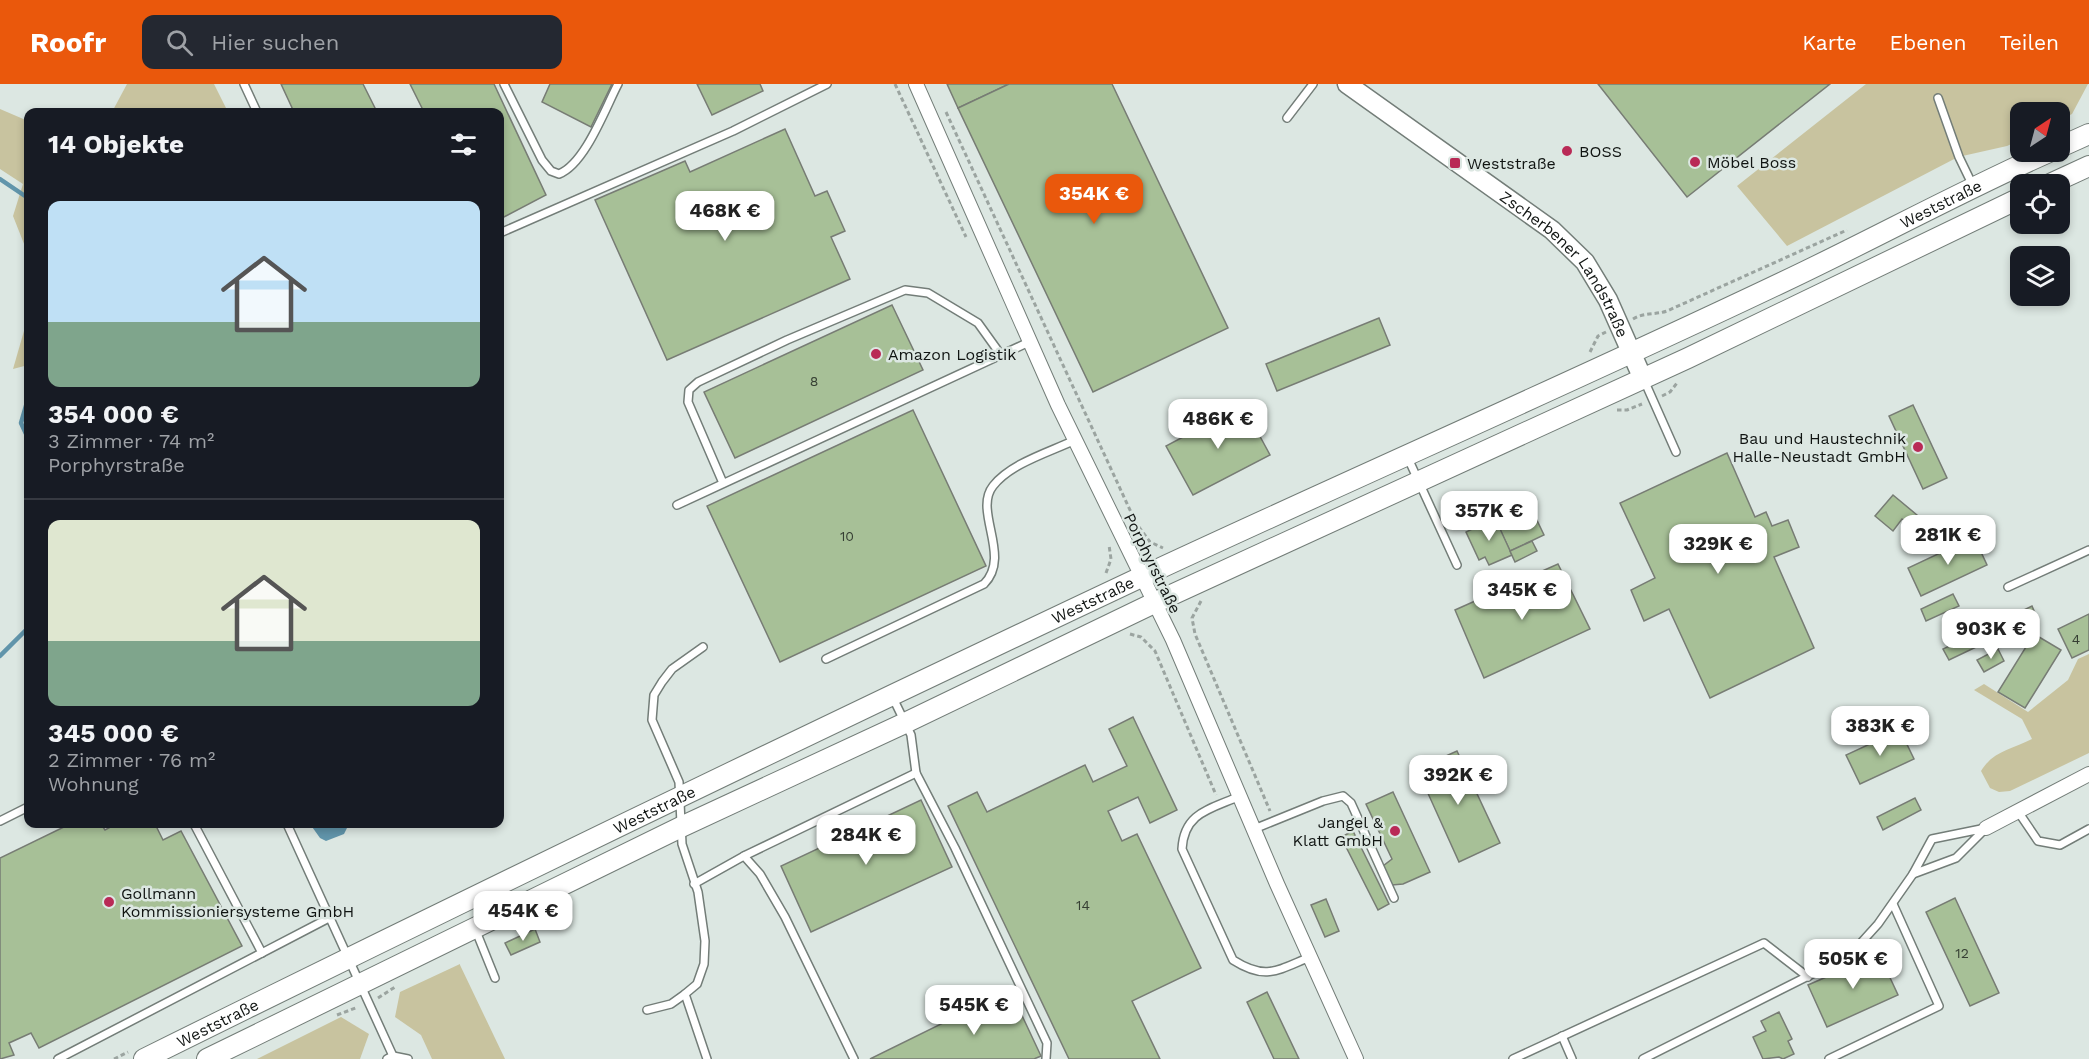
<!DOCTYPE html>
<html lang="de">
<meta charset="utf-8">
<style>
:root{--surface:#171b24;--page:#242831;--text:#f1f3f6;--muted:#9ea1a6;--line:#363941;--accent:#ea580c}
body{margin:0;font-family:"Work Sans",sans-serif;background:var(--page);color:var(--text);height:100vh;display:flex;flex-direction:column;font-size:22px;white-space:nowrap}
*{box-sizing:border-box;margin:0}
p{font-size:20px;color:var(--muted)}
.icon{flex:none;width:33px;height:33px;fill:none;stroke:currentColor;stroke-width:2;stroke-linecap:round;stroke-linejoin:round}
.map{position:relative;flex:1;overflow:hidden}
.side{position:absolute;left:24px;top:24px;width:480px;height:720px;display:flex;flex-direction:column;background:var(--surface);border-radius:12px;box-shadow:0 3px 9px #0003}
.side>*{flex:none}
.needle{width:39px;rotate:36deg}
.buttons{position:absolute;left:2010px;top:18px;display:grid;gap:12px}
.buttons a{display:grid;place-items:center;width:60px;height:60px;border-radius:12px;background:var(--surface);box-shadow:0 3px 9px #0003;font-size:30px}
.price{position:absolute;translate:-50% -51px;padding:0 14px;border-radius:12px;background:#fff;color:#222;font-size:20px;line-height:39px;filter:drop-shadow(0 2px 3px #0008)}
.price::after{content:'';position:absolute;left:50%;top:36px;width:18px;height:14px;margin-left:-9px;background:inherit;clip-path:polygon(0 0,100% 0,50% 100%)}
.price.active{background:var(--accent);color:#fff}
ul{padding:0;list-style:none}
li{display:grid;align-content:center;gap:12px;height:318px;padding:0 24px}
li+li{border-top:2px solid var(--line)}
li span{display:grid;place-items:center;height:186px;border-radius:12px;color:#555}
li>.icon{margin-inline-start:auto}
span .icon{width:108px;height:108px;fill:#fffc;stroke-width:1}
li b{font-size:26px}
h2{display:flex;justify-content:space-between;align-items:center;height:72px;padding:0 24px;font-size:26px}
header{display:flex;align-items:center;gap:36px;box-sizing:border-box;height:84px;padding:0 30px;background:var(--accent);color:#fff}
header strong{font-size:28px}
nav{display:flex;gap:33px;margin-inline-start:auto;font-size:21px}
.search{width:420px;height:54px;background:var(--page);display:flex;align-items:center;gap:15px;box-sizing:border-box;padding:0 21px;border-radius:12px;color:var(--muted);font-size:22px}
.map>svg:first-child{display:block}
.green{fill:#c8c39f}
.water{fill:#6195ab}
.lines{fill:none;stroke-linecap:round;stroke-linejoin:round}
.stream{stroke:#6195ab;stroke-width:4.5}
.building{fill:#a7c097;stroke:#777c74;stroke-width:1.5}
.service-casing{stroke:#737d78;stroke-width:10}
.minor-casing{stroke:#737d78;stroke-width:16}
.tertiary-casing{stroke:#737d78;stroke-width:21}
.secondary-casing{stroke:#737d78;stroke-width:22}
.path{stroke:#9ba4a0;stroke-width:3;stroke-dasharray:4.5 3;stroke-linecap:butt}
.service{stroke:#fff;stroke-width:7}
.minor{stroke:#fff;stroke-width:14}
.tertiary{stroke:#fff;stroke-width:18}
.secondary{stroke:#fff;stroke-width:20}
.poi-dot{fill:#b92a56;stroke:#dce7e2;stroke-width:2}
.labels{text-anchor:middle;stroke-width:5;stroke-linejoin:round;paint-order:stroke}
.number-label{font-size:14px;fill:#363f33}
.poi-label{font-size:16px;fill:#101412;stroke:#dce7e2;text-anchor:start}
.street-label{font-size:16px;fill:#101412;stroke:#dce7e2}
</style>
<header>
<strong>Roofr</strong>
<div class="search"><svg class="icon" aria-label="search" viewBox="0 0 24 24"><circle cx="10" cy="10" r="6"/><path d="M15 15l6 6"/></svg>Hier suchen</div>
<nav><a>Karte</a><a>Ebenen</a><a>Teilen</a></nav>
</header>
<div class="map">
<svg width="2089" height="975" viewBox="0 0 2089 975">
<rect width="100%" height="100%" fill="#dce7e2"/>
<g class="green">
<polygon points="127,0 214,0 228,28 112,28"/>
<polygon points="1866,0 2088,0 2072,30 2060,36 2060,28 2020,28 2020,56 2007,62 1958,73 1787,162 1737,102"/>
<polygon points="0,25 28,37 28,170 13,132 23,100 0,85"/>
<polygon points="28,233 28,281 13,285"/>
<path d="M2089,570v99l-79,38 -11,1 -9,-4 -9,-17c12,-20 31,-22 51,-32l-10,-20 -48,-29 10,-6 44,28 40,-32 10,-21z"/>
<polygon points="460,880 460,881 505,975 432,975 421,951 395,933 400,908"/>
<polygon points="341,933 369,950 360,975 257,975"/>
</g>
<polygon class="water" points="310,740 349,740 344,750 326,757 320,754"/>
<g class="lines">
<g class="stream">
<polyline points="0,95 28,114"/>
<polyline points="28,315 21,339 28,354"/>
<polyline points="0,572 28,544"/>
</g>
</g>
<g class="building">
<polygon points="281,0 363,0 377,28 294,28"/>
<polygon points="410,0 494,0 546,111 500,135 500,28 424,28"/>
<polygon points="550,0 612,0 591,43 542,18"/>
<polygon points="697,0 760,0 763,7 712,31"/>
<polygon points="947,0 1009,0 958,24"/>
<polygon points="1009,0 1112,0 1228,244 1093,308 958,24"/>
<polygon points="1598,0 1830,0 1687,113"/>
<polygon points="785,45 815,112 827,107 845,147 831,153 850,195 667,276 595,116 685,77 690,88"/>
<polygon points="892,221 923,286 735,374 704,308"/>
<polygon points="1379,234 1390,261 1277,307 1266,280"/>
<polygon points="1243,321 1270,371 1193,411 1166,362"/>
<polygon points="1913,321 1947,394 1923,405 1889,332"/>
<polygon points="913,326 986,482 780,578 707,422"/>
<polygon points="1727,369 1755,433 1766,428 1772,442 1788,436 1799,463 1774,473 1814,564 1710,614 1669,525 1644,537 1631,506 1655,494 1620,419"/>
<polygon points="1893,411 1917,431 1909,440 1902,435 1893,447 1875,432"/>
<polygon points="1532,426 1544,451 1510,467 1498,441"/>
<polygon points="1495,434 1512,471 1489,481 1485,473 1479,476 1466,448"/>
<polygon points="1974,453 1987,481 1921,512 1908,484"/>
<polygon points="1532,457 1537,467 1515,478 1510,467"/>
<polygon points="1558,480 1590,545 1484,594 1455,526"/>
<polygon points="1953,510 1959,522 1926,537 1921,525"/>
<polygon points="2032,522 2037,534 1949,576 1943,565"/>
<polygon points="2089,530 2089,566 2072,574 2058,545"/>
<polygon points="2034,550 2061,566 2025,624 1998,608"/>
<polygon points="1998,565 2004,577 1984,588 1977,576"/>
<polygon points="1133,633 1177,726 1150,739 1138,713 1108,727 1122,757 1137,750 1201,884 1132,917 1160,975 1069,975 948,722 977,708 987,728 1085,681 1093,698 1127,682 1109,645"/>
<polygon points="1900,646 1914,675 1860,700 1846,671"/>
<polygon points="1457,667 1500,759 1459,778 1417,685"/>
<polygon points="1393,708 1430,788 1403,800 1392,801 1383,782 1392,775 1366,720"/>
<polygon points="1915,714 1921,726 1883,746 1877,733"/>
<polygon points="921,716 952,783 811,848 781,782"/>
<polygon points="70,740 101,740 105,746 116,740 155,740 163,756 181,747 242,862 39,964 31,949 9,959 14,971 0,975 0,774"/>
<polygon points="1353,747 1389,820 1378,826 1341,753"/>
<polygon points="1955,814 1999,909 1970,922 1926,828"/>
<polygon points="1326,815 1339,847 1325,853 1311,821"/>
<polygon points="535,845 540,858 511,871 505,859"/>
<polygon points="1879,870 1898,911 1827,943 1808,901"/>
<polygon points="1010,906 1041,972 1034,975 870,975"/>
<polygon points="1267,908 1299,975 1274,975 1247,918"/>
<polygon points="1779,928 1792,955 1788,957 1794,970 1783,975 1779,973 1763,975 1753,953 1766,947 1761,937"/>
</g>
<g class="lines">
<g class="service-casing">
<g id="service">
<polyline points="244,0 257,28"/>
<path d="M504,0l38,76 9,11 8,3c26,-10 46,-65 59,-90"/>
<polyline points="1938,14 1959,73 1973,102"/>
<polyline points="1287,34 1313,0"/>
<polyline points="500,149 733,47 827,0"/>
<polyline points="1644,296 1676,368"/>
<polyline points="1407,372 1457,481"/>
<polyline points="723,399 688,318 689,306 698,298 787,256 905,206 928,209 978,239 1001,271"/>
<polyline points="677,421 1029,258"/>
<polyline points="2008,503 2089,466"/>
<polyline points="703,563 672,585 662,598 654,611 652,636 679,698 682,760 698,808 705,857 704,880 697,900 685,910 707,975"/>
<path d="M826,575l158,-75c28,-28 -11,-73 9,-98 18,-23 57,-34 82,-46"/>
<polyline points="893,614 911,651 916,689 955,764 1047,959 1046,975"/>
<path d="M1240,712c-29,13 -56,16 -58,53l51,111c33,21 45,10 77,-3"/>
<polyline points="2017,726 2038,757 2060,761 2089,745"/>
<polyline points="0,737 28,723"/>
<polyline points="194,740 262,869"/>
<polyline points="287,740 393,972"/>
<polygon points="1986,744 1956,774 1913,790 1932,755"/>
<polyline points="1254,745 1323,717 1343,712 1351,719 1394,814"/>
<polyline points="744,772 916,689"/>
<polyline points="694,800 744,772 760,790 785,833 854,975"/>
<polyline points="476,847 495,894"/>
<polyline points="647,926 671,920 685,910"/>
<polyline points="1562,952 1572,975"/>
<polyline points="58,975 329,834"/>
<polyline points="387,975 393,972 408,975"/>
<polyline points="1513,975 1764,859 1808,893"/>
<polyline points="1643,975 1850,871 1878,840 1913,790"/>
<polyline points="1829,975 1939,922 1893,820"/>
</g>
</g>
<g class="minor-casing">
<g id="minor">
<polyline points="916,0 1058,321 1173,556 1277,800 1356,975"/>
<polyline points="1986,744 2089,690"/>
</g>
</g>
<g class="tertiary-casing">
<g id="tertiary">
<path id="s1" d="M1347,0l205,146 33,32 23,38 35,79"/>
</g>
</g>
<g class="secondary-casing">
<g id="secondary">
<polyline points="2060,63 2089,50"/>
<polyline points="2050,100 2089,82"/>
<path id="s2" d="M144,975c329,-163 660,-323 993,-480 214,-100 432,-195 646,-297 89,-42 176,-90 266,-130"/>
<polyline points="207,975 681,743 905,639 1154,519 1688,274 2020,114"/>
</g>
</g>
<g class="path">
<polyline points="895,0 966,153"/>
<polyline points="946,28 1136,439 1150,458 1163,464"/>
<path d="M1633,235c12,-7 22,-4 34,-8l180,-81"/>
<polyline points="1590,268 1598,252 1606,248"/>
<polyline points="1662,312 1670,308 1677,299"/>
<polyline points="1617,326 1627,326 1642,320"/>
<polyline points="1106,489 1111,475 1109,461"/>
<polyline points="1201,517 1192,534 1195,550 1270,727"/>
<polyline points="1130,550 1141,553 1155,567 1216,711"/>
<polyline points="378,914 395,903"/>
<polyline points="337,931 358,923"/>
<polyline points="114,975 128,968"/>
</g>
<use href="#service" class="service"/>
<use href="#minor" class="minor"/>
<use href="#tertiary" class="tertiary"/>
<use href="#secondary" class="secondary"/>
</g>
<g class="poi-dot">
<circle cx="1567" cy="67" r="6"/>
<circle cx="1695" cy="78" r="6"/>
<rect x="1449" y="73" width="12" height="12" rx="3"/>
<circle cx="876" cy="270" r="6"/>
<circle cx="1918" cy="363" r="6"/>
<circle cx="1395" cy="747" r="6"/>
<circle cx="109" cy="818" r="6"/>
</g>
<g class="labels">
<g class="number-label">
<text x="814" y="302">8</text>
<text x="847" y="457">10</text>
<text x="2076" y="560">4</text>
<text x="1083" y="826">14</text>
<text x="1962" y="874">12</text>
</g>
<g class="poi-label">
<text x="1579" y="73">BOSS</text>
<text x="1707" y="84">Möbel Boss</text>
<text x="1467" y="85">Weststraße</text>
<text x="888" y="276">Amazon Logistik</text>
<text x="1906" y="360" text-anchor="end">Bau und Haustechnik<tspan x="1906" dy="18">Halle-Neustadt GmbH</tspan></text>
<text x="1383" y="744" text-anchor="end">Jangel &amp;<tspan x="1383" dy="18">Klatt GmbH</tspan></text>
<text x="121" y="815">Gollmann<tspan x="121" dy="18">Kommissioniersysteme GmbH</tspan></text>
</g>
<g class="street-label">
<text dy="6" stroke="none"><textPath href="#s2" startOffset="1990">Weststraße</textPath></text>
<text dy="6" stroke="none"><textPath href="#s1" startOffset="286">Zscherbener Landstraße</textPath></text>
<text transform="translate(1153 479) rotate(64)" y="6">Porphyrstraße</text>
<text dy="6" stroke="none"><textPath href="#s2" startOffset="1054">Weststraße</textPath></text>
<text dy="6" stroke="none"><textPath href="#s2" startOffset="568">Weststraße</textPath></text>
<text dy="6" stroke="none"><textPath href="#s2" startOffset="82">Weststraße</textPath></text>
</g>
</g>
</svg>
<div class="buttons">
<a><svg class="needle" viewBox="-14 -14 28 28"><path d="M0-13l5 13h-10z" fill="#e53935"/><path d="M0 13l5-13h-10z" fill="#9ea1a6"/></svg></a>
<a><svg class="icon" aria-label="locate" viewBox="0 0 24 24"><circle cx="12" cy="12" r="6"/><path d="M12 2v4M12 18v4M2 12h4M18 12h4"/></svg></a>
<a><svg class="icon" aria-label="layers" viewBox="0 0 24 24"><path d="M12 4l9 5-9 5-9-5zM3 14l9 5 9-5"/></svg></a>
</div>
<b class="price active" style="left:1094px;top:141px">354K €</b>
<b class="price" style="left:725px;top:158px">468K €</b>
<b class="price" style="left:1218px;top:366px">486K €</b>
<b class="price" style="left:1489px;top:458px">357K €</b>
<b class="price" style="left:1948px;top:482px">281K €</b>
<b class="price" style="left:1718px;top:491px">329K €</b>
<b class="price" style="left:1522px;top:537px">345K €</b>
<b class="price" style="left:1991px;top:576px">903K €</b>
<b class="price" style="left:1880px;top:673px">383K €</b>
<b class="price" style="left:1458px;top:722px">392K €</b>
<b class="price" style="left:866px;top:782px">284K €</b>
<b class="price" style="left:523px;top:858px">454K €</b>
<b class="price" style="left:1853px;top:906px">505K €</b>
<b class="price" style="left:974px;top:952px">545K €</b>
<section class="side">
<h2>14 Objekte<svg class="icon" aria-label="filters" viewBox="0 0 24 24"><path d="M4 7h16M4 17h16"/><circle cx="9" cy="7" r="2"/><circle cx="15" cy="17" r="2"/></svg></h2>
<ul>
<li><span style="background:linear-gradient(#bfe0f5 65%,#7fa58c 0)"><svg class="icon" aria-label="home" viewBox="0 0 24 24"><path d="M3 11l9-7 9 7M6 9v11h12V9"/></svg></span><div><b>354 000 €</b><p>3 Zimmer · 74 m²</p><p>Porphyrstraße</p></div></li>
<li><span style="background:linear-gradient(#dfe7d0 65%,#7fa58c 0)"><svg class="icon" aria-label="home" viewBox="0 0 24 24"><path d="M3 11l9-7 9 7M6 9v11h12V9"/></svg></span><div><b>345 000 €</b><p>2 Zimmer · 76 m²</p><p>Wohnung</p></div></li>
</ul>
</section>
</div>
